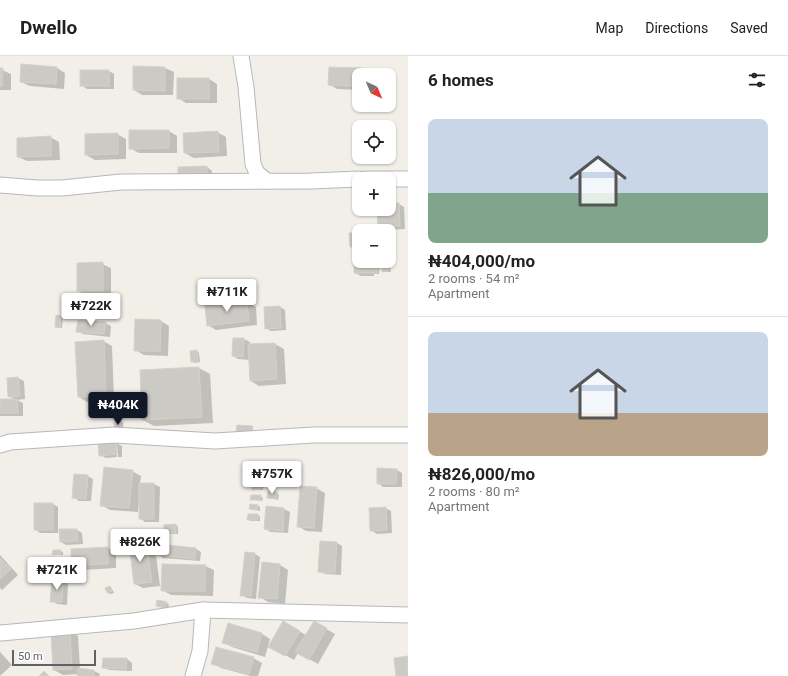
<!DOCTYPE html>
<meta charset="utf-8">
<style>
:root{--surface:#fff;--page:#f6f6f6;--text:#222;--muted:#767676;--line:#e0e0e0;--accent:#111827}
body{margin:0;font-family:Roboto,sans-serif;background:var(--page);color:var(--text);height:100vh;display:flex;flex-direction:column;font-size:15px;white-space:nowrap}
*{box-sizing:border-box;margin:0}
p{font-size:13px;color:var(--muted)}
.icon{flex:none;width:22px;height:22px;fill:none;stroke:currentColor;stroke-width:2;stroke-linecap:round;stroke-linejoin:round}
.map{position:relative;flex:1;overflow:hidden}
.panel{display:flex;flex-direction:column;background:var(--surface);width:380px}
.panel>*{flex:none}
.needle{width:26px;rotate:136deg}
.tools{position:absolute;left:352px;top:12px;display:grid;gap:8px}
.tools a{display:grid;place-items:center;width:44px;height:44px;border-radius:8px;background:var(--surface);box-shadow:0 1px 3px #0004;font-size:20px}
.scale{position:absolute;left:12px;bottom:10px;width:84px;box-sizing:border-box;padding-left:4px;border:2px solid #5f6368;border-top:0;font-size:11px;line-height:14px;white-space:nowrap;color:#5f6368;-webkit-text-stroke:3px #fff;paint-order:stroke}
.price{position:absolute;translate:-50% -34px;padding:0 9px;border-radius:4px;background:#fff;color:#222;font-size:13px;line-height:26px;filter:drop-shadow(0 1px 2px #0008)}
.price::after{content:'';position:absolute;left:50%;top:24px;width:12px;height:9px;margin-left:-6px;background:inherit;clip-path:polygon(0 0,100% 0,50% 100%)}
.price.selected{background:var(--accent);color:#fff}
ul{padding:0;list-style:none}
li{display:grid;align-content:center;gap:8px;height:212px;padding:0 20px}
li+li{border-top:1px solid var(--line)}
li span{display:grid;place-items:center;height:124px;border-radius:8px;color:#555}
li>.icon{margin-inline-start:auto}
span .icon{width:72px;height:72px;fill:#fffc;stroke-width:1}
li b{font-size:17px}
h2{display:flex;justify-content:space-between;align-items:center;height:48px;padding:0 20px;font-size:17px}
header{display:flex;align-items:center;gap:24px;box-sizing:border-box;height:56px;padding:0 20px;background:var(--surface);border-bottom:1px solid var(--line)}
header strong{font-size:19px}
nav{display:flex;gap:22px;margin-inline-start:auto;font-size:14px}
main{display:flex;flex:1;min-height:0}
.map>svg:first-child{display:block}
.shadow{fill:#0003}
.building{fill:#cccac5;stroke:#d6d1c6}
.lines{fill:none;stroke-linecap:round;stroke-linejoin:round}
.minor-casing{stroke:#b5b8bc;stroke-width:17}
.minor{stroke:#fff;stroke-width:15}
</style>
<header>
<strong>Dwello</strong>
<nav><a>Map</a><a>Directions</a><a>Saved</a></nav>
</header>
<main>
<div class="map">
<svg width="408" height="620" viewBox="0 0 408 620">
<rect width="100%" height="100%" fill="#f1efe8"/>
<g class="shadow">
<polygon points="134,11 165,12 174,16 173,39 142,39 134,34"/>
<polygon points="57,12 65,17 64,33 30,30 21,26"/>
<polygon points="0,13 11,18 11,34 0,34"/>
<polygon points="361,13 370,18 370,19 359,19 359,34 337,33 329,28"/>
<polygon points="109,15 114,18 114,33 87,33 81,29"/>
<polygon points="209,23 217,28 217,47 186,47 178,42"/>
<polygon points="169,75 177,80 177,97 139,97 130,92"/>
<polygon points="217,76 226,81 227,100 194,102 185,97"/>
<polygon points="117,78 126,83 126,103 95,104 86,99"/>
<polygon points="50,81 59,86 60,104 27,105 18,101"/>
<polygon points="207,111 212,115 212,125 185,126"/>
<polygon points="389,148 399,148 404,151 405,173 385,174 379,170 378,153 389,153"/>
<polygon points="359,204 370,205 374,207 374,209 380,211 379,218 374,218 374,220 361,220 355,217"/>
<polygon points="102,208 111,212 111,240 87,240 78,235"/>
<polygon points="388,208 390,209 391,216 385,216 383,215"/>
<polygon points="247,246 256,251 257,269 216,274 208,269"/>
<polygon points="280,251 285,254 286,274 271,275 266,272"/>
<polygon points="61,261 63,262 62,272 56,271"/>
<polygon points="161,265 169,270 168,300 144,299 135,294"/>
<polygon points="105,267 111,270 110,281 83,278 77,275"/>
<polygon points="244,283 250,286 249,289 275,288 284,293 286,328 259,330 251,325 250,304 238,303 233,300"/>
<polygon points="103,285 112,290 114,344 87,346 79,341"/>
<polygon points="197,295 199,297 200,306 194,307 192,305"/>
<polygon points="199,312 210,318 213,367 154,370 143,364 141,315"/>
<polygon points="18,322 24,325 25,343 17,344 23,347 23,360 0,360 0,344 15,344 9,340 8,323"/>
<polygon points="121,366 123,367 123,375 115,374"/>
<polygon points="116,387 122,390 122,401 118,401 117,389 115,389 117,401 106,402 100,399"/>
<polygon points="397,414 402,417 402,431 383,431 378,427"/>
<polygon points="132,415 141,420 140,428 154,428 160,431 159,466 145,466 140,462 140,450 138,450 138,456 110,454 101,449"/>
<polygon points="87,420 93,423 91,445 79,445 73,441"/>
<polygon points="260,427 263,429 263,434 255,434 253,433"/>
<polygon points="316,432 325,437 322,476 306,475 298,470"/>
<polygon points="277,437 279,439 278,444 268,441"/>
<polygon points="260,440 263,442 262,445 251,443"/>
<polygon points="53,448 58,451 58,477 40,477 35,473"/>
<polygon points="258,450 260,451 260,455 250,453"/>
<polygon points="267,452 284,453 290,456 288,477 271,476 265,473"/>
<polygon points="385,452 391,455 392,477 377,478 371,474"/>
<polygon points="258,459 260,461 260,465 251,465 249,464"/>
<polygon points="176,469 178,471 178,478 167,478 165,477"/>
<polygon points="77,474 82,477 83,488 66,489 61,486"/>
<polygon points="146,486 155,491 160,530 143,532 135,528"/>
<polygon points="337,487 342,490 341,519 325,518 319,515"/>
<polygon points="108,492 116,497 116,512 81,514 72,509"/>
<polygon points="196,493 201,496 200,505 163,502 158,498"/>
<polygon points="61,495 63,496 63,499 56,499 53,498"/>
<polygon points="255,498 260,501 256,543 247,542 241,539"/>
<polygon points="0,499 18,519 2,534 0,532"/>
<polygon points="280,509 288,514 285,548 268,546 260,541"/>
<polygon points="60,510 62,511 62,518 55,516"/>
<polygon points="205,510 214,514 213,540 171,539 162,534"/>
<polygon points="63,524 68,528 67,549 57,548 52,545"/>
<polygon points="110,531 112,533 114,537 110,538 108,537"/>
<polygon points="166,547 169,548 168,552 160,551"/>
<polygon points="283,566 306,579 314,566 335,578 318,608 298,597 294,604 270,590"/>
<polygon points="228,568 262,578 270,583 265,601 232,591 223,586"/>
<polygon points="69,575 78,580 80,613 94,615 100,618 99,620 78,620 78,618 63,619 54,614"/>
<polygon points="0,596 12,609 0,620"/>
<polygon points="253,602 262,607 258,620 251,620 221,612 212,607"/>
<polygon points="127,603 132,607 132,615 109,614 103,611"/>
</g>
<g class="building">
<polygon points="21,8 57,11 56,28 20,26"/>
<polygon points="133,10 165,11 165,35 133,34"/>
<polygon points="329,11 362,12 361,19 359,19 359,30 328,29"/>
<polygon points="0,12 3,12 2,30 0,30"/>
<rect x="80" y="14" width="29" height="16"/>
<rect x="177" y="22" width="32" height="21"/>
<polygon points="129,74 169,74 169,92 129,93"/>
<polygon points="218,75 219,96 184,97 183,77"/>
<polygon points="118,77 118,98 85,99 85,78"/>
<polygon points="51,80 51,100 17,101 17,82"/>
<polygon points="207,110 207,123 178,123 178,111"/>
<polygon points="389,147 399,147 400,170 378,171 377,153 389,153"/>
<polygon points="349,177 359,177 359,191 350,191"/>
<polygon points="354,203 359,203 359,205 369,205 369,217 354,217"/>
<polygon points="103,206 103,235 77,235 77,207"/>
<polygon points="388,207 388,215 382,216 381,208"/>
<polygon points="372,208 377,208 377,217 371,217"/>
<polygon points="247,245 249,265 207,270 205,249"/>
<polygon points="280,250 281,272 265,273 264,251"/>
<polygon points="56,259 61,260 60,272 55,271"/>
<polygon points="135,263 161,264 160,295 134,295"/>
<polygon points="78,264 106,266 104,278 76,276"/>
<polygon points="233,282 244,282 243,301 232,300"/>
<polygon points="104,284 106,340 78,341 75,286"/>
<polygon points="275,287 277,323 250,325 248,288"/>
<polygon points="197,294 198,305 191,306 190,295"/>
<polygon points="199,311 202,361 142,364 140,314"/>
<polygon points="18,321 20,340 8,341 7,322"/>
<polygon points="0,343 17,343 18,357 0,357"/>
<polygon points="115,365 121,365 121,375 114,374"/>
<polygon points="237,369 253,370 252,378 236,376"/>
<polygon points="116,386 117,398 99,400 98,388"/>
<polygon points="104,411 133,414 129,452 100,450"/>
<polygon points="377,412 397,413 396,428 377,428"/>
<polygon points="74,418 88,419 86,443 72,442"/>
<polygon points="260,426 261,433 252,434 251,427"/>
<rect x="139" y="427" width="15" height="36"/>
<polygon points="300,430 317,431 314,472 297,471"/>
<polygon points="268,435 277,436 276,443 267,442"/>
<polygon points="251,439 261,439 260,444 250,444"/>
<rect x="34" y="447" width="19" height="27"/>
<polygon points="250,448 258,449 257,454 249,453"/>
<polygon points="266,450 284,452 283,475 264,473"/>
<polygon points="386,451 387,474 370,475 369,452"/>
<polygon points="248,458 258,458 258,464 247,464"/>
<polygon points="176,468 176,477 164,477 164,469"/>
<polygon points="59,473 77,473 78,485 60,486"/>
<polygon points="146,485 152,526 134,528 129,487"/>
<polygon points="320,485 337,486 335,517 318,516"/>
<polygon points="158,488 196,492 195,503 157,499"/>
<polygon points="108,491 108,508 71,509 71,493"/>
<polygon points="53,494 61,494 61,498 52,499"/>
<polygon points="245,496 255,497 251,540 240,540"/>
<polygon points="0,502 11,513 0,523"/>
<polygon points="262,506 280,508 277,543 258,542"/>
<polygon points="162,508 206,509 205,535 161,535"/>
<polygon points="55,509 60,509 59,517 54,517"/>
<polygon points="52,523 63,524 62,546 50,546"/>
<polygon points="110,530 112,535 107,537 105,532"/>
<polygon points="157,544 167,546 165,552 156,550"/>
<polygon points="283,565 300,575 285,600 268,591"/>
<polygon points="314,565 327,572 309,604 295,596"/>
<polygon points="228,567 262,577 257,596 222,587"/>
<polygon points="70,574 72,613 53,614 51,576"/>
<polygon points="216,591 254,601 249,618 211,608"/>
<polygon points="408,600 408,620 396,620 394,602"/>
<polygon points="103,602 127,602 126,613 102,612"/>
<polygon points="78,612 94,614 94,620 77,620"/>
<polygon points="44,615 49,620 39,620"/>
</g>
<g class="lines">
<g class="minor-casing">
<g id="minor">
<polyline points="241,0 246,31 253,108 257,117 267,125"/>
<polyline points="365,123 408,123"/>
<polyline points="0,129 37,132 62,132 121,126 311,125 359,123"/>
<polyline points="0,389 10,386 114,379 215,385 314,379 408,379"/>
<polyline points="1,577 134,565 203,554 408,559"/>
<polyline points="193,620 200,595 203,554"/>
</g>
</g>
<use href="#minor" class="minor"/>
</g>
</svg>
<div class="tools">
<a><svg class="needle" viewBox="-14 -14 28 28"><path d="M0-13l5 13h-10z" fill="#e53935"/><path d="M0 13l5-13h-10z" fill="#767676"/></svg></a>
<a><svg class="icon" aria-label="locate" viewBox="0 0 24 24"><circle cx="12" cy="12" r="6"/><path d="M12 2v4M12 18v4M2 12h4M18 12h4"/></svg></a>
<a>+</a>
<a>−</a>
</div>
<div class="scale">50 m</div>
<b class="price" style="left:227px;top:257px">₦711K</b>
<b class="price" style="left:91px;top:271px">₦722K</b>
<b class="price selected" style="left:118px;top:370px">₦404K</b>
<b class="price" style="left:272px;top:439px">₦757K</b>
<b class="price" style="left:140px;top:507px">₦826K</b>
<b class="price" style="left:57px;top:535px">₦721K</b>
</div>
<section class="panel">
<h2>6 homes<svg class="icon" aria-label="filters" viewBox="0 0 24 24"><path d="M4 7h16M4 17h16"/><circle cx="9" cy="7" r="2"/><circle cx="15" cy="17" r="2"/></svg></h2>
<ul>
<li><span style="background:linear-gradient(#c9d6e8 60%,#7fa58c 0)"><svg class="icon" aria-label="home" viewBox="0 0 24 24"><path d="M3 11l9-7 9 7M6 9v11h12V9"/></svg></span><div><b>₦404,000/mo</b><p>2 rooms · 54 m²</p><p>Apartment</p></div></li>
<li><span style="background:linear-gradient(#c9d6e8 65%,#b9a48a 0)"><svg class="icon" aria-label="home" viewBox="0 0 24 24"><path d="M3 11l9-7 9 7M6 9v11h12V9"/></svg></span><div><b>₦826,000/mo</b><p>2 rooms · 80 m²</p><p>Apartment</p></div></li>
</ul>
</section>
</main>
